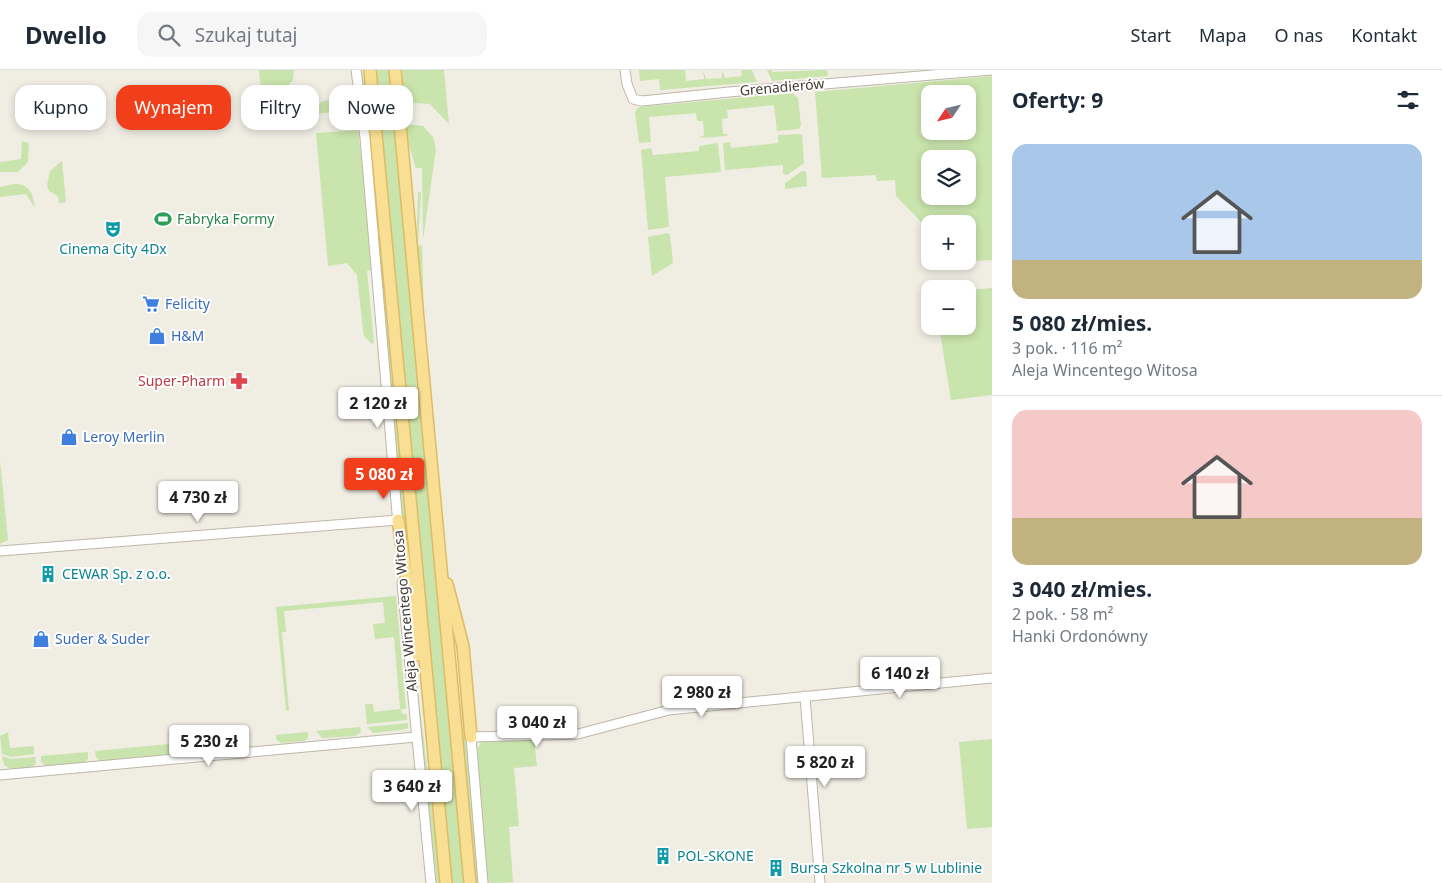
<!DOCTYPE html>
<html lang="pl">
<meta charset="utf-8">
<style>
:root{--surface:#fff;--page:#f6f6f7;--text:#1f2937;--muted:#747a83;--line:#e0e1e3;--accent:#f03f1a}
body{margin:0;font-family:"Noto Sans",sans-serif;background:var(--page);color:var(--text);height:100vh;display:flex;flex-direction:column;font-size:19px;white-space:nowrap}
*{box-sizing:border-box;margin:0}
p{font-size:16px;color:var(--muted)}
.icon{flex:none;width:28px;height:28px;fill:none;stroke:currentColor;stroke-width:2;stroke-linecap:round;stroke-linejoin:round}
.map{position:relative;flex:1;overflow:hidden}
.drawer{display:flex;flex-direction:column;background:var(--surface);width:450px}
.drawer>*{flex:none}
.hud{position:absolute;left:15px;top:15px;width:475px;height:45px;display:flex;gap:10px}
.needle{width:32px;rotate:235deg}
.tools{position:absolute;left:921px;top:15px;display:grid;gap:10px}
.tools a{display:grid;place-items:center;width:55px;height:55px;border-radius:10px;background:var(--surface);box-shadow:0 2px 8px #0003;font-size:25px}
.price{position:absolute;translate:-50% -42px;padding:0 11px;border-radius:5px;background:#fff;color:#222;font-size:16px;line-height:32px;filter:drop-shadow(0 1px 2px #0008)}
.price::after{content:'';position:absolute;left:50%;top:30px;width:15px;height:11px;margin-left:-8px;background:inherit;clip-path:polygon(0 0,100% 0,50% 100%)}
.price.active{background:var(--accent);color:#fff}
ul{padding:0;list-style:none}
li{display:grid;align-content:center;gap:10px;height:265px;padding:0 20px}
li+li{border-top:1px solid var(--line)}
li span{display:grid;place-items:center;height:155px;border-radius:15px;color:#555}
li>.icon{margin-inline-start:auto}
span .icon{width:90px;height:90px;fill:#fffc;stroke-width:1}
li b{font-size:21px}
h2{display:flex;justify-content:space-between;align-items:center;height:60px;padding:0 20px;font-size:21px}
.chip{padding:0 18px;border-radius:15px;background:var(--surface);box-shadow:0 2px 8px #0003;font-size:18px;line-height:45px}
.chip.active{background:var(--accent);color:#fff}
header{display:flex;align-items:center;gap:30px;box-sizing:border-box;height:70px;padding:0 25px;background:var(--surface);border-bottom:1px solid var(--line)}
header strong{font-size:24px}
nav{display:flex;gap:28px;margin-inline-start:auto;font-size:18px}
.search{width:350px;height:45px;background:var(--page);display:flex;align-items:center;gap:12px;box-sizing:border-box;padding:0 18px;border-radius:15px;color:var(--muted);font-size:19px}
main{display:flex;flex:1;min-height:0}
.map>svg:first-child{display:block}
.green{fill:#c9e4ac;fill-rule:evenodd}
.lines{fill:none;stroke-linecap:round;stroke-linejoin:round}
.minor-casing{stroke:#beb7a9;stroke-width:11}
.major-casing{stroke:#ddbc64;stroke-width:14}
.minor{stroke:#fff;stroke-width:9}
.major{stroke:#f9df93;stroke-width:11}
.labels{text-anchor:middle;stroke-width:4;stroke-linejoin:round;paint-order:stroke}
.street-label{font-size:14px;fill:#423c33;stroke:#fff}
.leisure-label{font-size:14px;fill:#27864d;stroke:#fff;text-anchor:start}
.culture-label{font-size:14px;fill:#0d838f;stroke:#fff;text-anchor:start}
.shop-label{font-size:14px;fill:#366cbe;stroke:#fff;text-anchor:start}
.health-label{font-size:14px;fill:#be3a42;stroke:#fff;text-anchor:end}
</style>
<header>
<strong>Dwello</strong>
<div class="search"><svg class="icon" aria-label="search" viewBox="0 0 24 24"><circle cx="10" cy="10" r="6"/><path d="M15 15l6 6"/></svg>Szukaj tutaj</div>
<nav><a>Start</a><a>Mapa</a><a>O nas</a><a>Kontakt</a></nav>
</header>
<main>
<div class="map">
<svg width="992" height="813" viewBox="0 0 992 813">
<rect width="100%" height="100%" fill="#f0ede3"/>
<g class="green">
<polygon points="259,0 294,0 293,10 279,26 262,28"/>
<polygon points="358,0 362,0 376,98 418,562 406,491"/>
<polygon points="376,0 389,0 392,42 380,44"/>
<polygon points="402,0 444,0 449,54 430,34 404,32"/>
<polygon points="639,0 685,0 686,11 704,9 703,0 706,9 722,8 722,0 725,8 742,6 741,0 752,0 757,12 660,20 659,9 640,11"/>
<polygon points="767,0 772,0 772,2 827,0 828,6 772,11"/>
<path d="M992,6v184l-32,2 8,-1v-37h-38v7l-34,-35 -1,-16 -18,1 -1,-6 -54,3 -7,-86zM930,24h38v37h-38zM930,89h38v37h-38z"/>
<polygon points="792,23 798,28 801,55 799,59 777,61 774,35 727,40 728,48 722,49 723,64 729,64 726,66 699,68 704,65 703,51 697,51 696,43 649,47 651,72 639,73 635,42 639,37"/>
<polygon points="335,28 337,42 312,44 321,32"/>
<polygon points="405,54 423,56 433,67 436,79 423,170 422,98 416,98 406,66"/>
<polygon points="394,56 456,711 465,813 451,813 445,747 381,57"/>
<polygon points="358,60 371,174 371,200 367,201 374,272 372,274 364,266 363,260 357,205 347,193 328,196 316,63"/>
<polygon points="800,64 802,65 804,93 787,105 783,104 783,95 725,100 723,73 730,72 731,78 778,73 778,65"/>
<polygon points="22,71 29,73 28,92 18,102 0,102 0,92 21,89"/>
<polygon points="718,73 721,102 665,107 669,157 648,160 641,80 651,78 653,85 699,81 699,76"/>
<polygon points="62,91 66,132 59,133 58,126 49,121 47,115 50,101"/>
<polygon points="802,101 806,102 807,116 785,119 785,113"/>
<path d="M14,114c16,-1 19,11 21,24l-9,-14 -26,3v-10z"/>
<polygon points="418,122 421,122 418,175 422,176 424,252 416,179"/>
<polygon points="668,163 670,165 673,193 652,206 648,167"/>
<polygon points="992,218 992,325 951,330 939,256 968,256 968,220"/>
<polygon points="0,390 8,470 0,474"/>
<polygon points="396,526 406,639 401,639 402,644 407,644 407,650 367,654 365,634 373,634 374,642 400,639 394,567 375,569 373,554 385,553 383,532 284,541 286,562 282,562 289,640 286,641 276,537"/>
<polygon points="411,563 441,813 435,813"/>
<polygon points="457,577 460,577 480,813 476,813 463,686 463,658"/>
<polygon points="408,653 408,658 402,660 373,663 367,657"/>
<polygon points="360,657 361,662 355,666 322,668 316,661"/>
<polygon points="8,662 10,678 34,676 34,684 11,687 2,684 0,666"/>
<polygon points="308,662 308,668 304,671 281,673 276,669 276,665"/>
<polygon points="242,668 242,674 236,679 215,679 210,671"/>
<polygon points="534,669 537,696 514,698 519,756 509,757 513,812 490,813 487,811 476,682 481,672"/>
<polygon points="992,669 992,757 967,759 959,672"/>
<polygon points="180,673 178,680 169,684 100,691 96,687 95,681"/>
<polygon points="88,682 88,689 85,692 46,696 41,692 41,686"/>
<polygon points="2,686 11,689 35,687 36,693 32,698 11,699 4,695"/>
</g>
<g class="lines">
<g class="minor-casing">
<g id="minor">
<polyline points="356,0 365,68 398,455"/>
<polyline points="625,0 627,14 633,29 642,31 729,22 992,0"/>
<polyline points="0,481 398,450"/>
<polyline points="402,513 431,813"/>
<polyline points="805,626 820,813"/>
<polyline points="0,705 416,667"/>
<polyline points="483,813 471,667 578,664 669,640 992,608"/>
</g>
</g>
<g class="major-casing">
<g id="major">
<polyline points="370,0 446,813"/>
<polyline points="395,0 470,813"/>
<polyline points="398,450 418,585"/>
<polyline points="447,514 463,576 471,667"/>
</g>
</g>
<use href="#minor" class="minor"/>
<use href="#major" class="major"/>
</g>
<defs>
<g id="stadium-bare" transform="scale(1.35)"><path d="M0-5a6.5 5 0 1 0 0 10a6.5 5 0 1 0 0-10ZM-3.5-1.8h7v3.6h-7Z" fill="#2e9e5b" stroke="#fff" stroke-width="2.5" paint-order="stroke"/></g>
<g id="theatre-bare" transform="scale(1.35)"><path d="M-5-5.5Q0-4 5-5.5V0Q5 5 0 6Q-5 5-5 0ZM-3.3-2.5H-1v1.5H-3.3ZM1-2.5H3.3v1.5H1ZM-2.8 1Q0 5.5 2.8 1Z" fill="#0f9aa8" stroke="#fff" stroke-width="2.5" paint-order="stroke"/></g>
<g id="supermarket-bare" transform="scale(1.35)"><path d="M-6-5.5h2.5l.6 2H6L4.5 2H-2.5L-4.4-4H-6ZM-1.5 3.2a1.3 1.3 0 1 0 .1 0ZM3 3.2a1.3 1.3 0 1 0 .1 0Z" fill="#3f7fe0" stroke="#fff" stroke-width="2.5" paint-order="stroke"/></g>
<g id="shop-bare" transform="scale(1.35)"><path d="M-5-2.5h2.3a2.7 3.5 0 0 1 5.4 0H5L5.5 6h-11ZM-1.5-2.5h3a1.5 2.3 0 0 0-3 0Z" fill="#3f7fe0" stroke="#fff" stroke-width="2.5" paint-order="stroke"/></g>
<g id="pharmacy-bare" transform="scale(1.35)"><path d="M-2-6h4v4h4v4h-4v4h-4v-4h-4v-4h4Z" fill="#e0444e" stroke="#fff" stroke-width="2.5" paint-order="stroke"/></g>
<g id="building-bare" transform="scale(1.35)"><path d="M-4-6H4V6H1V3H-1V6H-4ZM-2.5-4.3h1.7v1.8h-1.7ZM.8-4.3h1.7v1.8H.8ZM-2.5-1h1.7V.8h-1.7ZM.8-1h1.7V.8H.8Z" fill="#0f9aa8" stroke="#fff" stroke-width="2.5" paint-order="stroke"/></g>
</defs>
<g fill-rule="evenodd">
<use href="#stadium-bare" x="163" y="149"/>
<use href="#theatre-bare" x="113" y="159"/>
<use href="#supermarket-bare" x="151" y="234"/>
<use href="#shop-bare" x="157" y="266"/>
<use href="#pharmacy-bare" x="239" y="311"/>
<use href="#shop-bare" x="69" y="367"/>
<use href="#building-bare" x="48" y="504"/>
<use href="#shop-bare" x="41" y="569"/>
<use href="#building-bare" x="663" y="786"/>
<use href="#building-bare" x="776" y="798"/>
</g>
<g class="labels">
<g class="street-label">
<text transform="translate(782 17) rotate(-5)" y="5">Grenadierów</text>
<text transform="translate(405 541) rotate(-95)" y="5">Aleja Wincentego Witosa</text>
</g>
<g class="leisure-label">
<text x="177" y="154">Fabryka Formy</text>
</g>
<g class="culture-label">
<text x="113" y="184" text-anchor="middle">Cinema City 4Dx</text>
<text x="62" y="509">CEWAR Sp. z o.o.</text>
<text x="677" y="791">POL-SKONE</text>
<text x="790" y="803">Bursa Szkolna nr 5 w Lublinie</text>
</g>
<g class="shop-label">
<text x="165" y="239">Felicity</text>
<text x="171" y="271">H&amp;M</text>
<text x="83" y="372">Leroy Merlin</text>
<text x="55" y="574">Suder &amp; Suder</text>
</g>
<g class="health-label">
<text x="225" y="316">Super-Pharm</text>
</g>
</g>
</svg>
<div class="tools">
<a><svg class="needle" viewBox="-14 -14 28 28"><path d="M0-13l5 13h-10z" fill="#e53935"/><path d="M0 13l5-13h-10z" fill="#747a83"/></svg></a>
<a><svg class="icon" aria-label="layers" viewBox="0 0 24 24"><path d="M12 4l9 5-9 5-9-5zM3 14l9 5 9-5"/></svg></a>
<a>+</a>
<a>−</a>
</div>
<b class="price" style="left:378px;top:359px">2 120 zł</b>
<b class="price active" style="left:384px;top:430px">5 080 zł</b>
<b class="price" style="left:198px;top:453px">4 730 zł</b>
<b class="price" style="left:900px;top:629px">6 140 zł</b>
<b class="price" style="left:702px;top:648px">2 980 zł</b>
<b class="price" style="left:537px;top:678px">3 040 zł</b>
<b class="price" style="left:209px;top:697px">5 230 zł</b>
<b class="price" style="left:825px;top:718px">5 820 zł</b>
<b class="price" style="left:412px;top:742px">3 640 zł</b>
<div class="hud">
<a class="chip">Kupno</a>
<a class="chip active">Wynajem</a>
<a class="chip">Filtry</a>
<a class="chip">Nowe</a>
</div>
</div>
<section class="drawer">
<h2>Oferty: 9<svg class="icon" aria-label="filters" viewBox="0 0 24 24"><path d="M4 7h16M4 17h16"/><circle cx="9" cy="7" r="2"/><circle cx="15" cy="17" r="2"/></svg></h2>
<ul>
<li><span style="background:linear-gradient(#a9c7e8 75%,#c2b280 0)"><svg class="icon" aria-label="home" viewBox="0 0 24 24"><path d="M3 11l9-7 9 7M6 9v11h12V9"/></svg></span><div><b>5 080 zł/mies.</b><p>3 pok. · 116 m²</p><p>Aleja Wincentego Witosa</p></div></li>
<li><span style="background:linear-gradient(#f6c9c9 70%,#c2b280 0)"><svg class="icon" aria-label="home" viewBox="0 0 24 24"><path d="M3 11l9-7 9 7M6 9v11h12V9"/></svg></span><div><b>3 040 zł/mies.</b><p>2 pok. · 58 m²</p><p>Hanki Ordonówny</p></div></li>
</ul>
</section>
</main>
